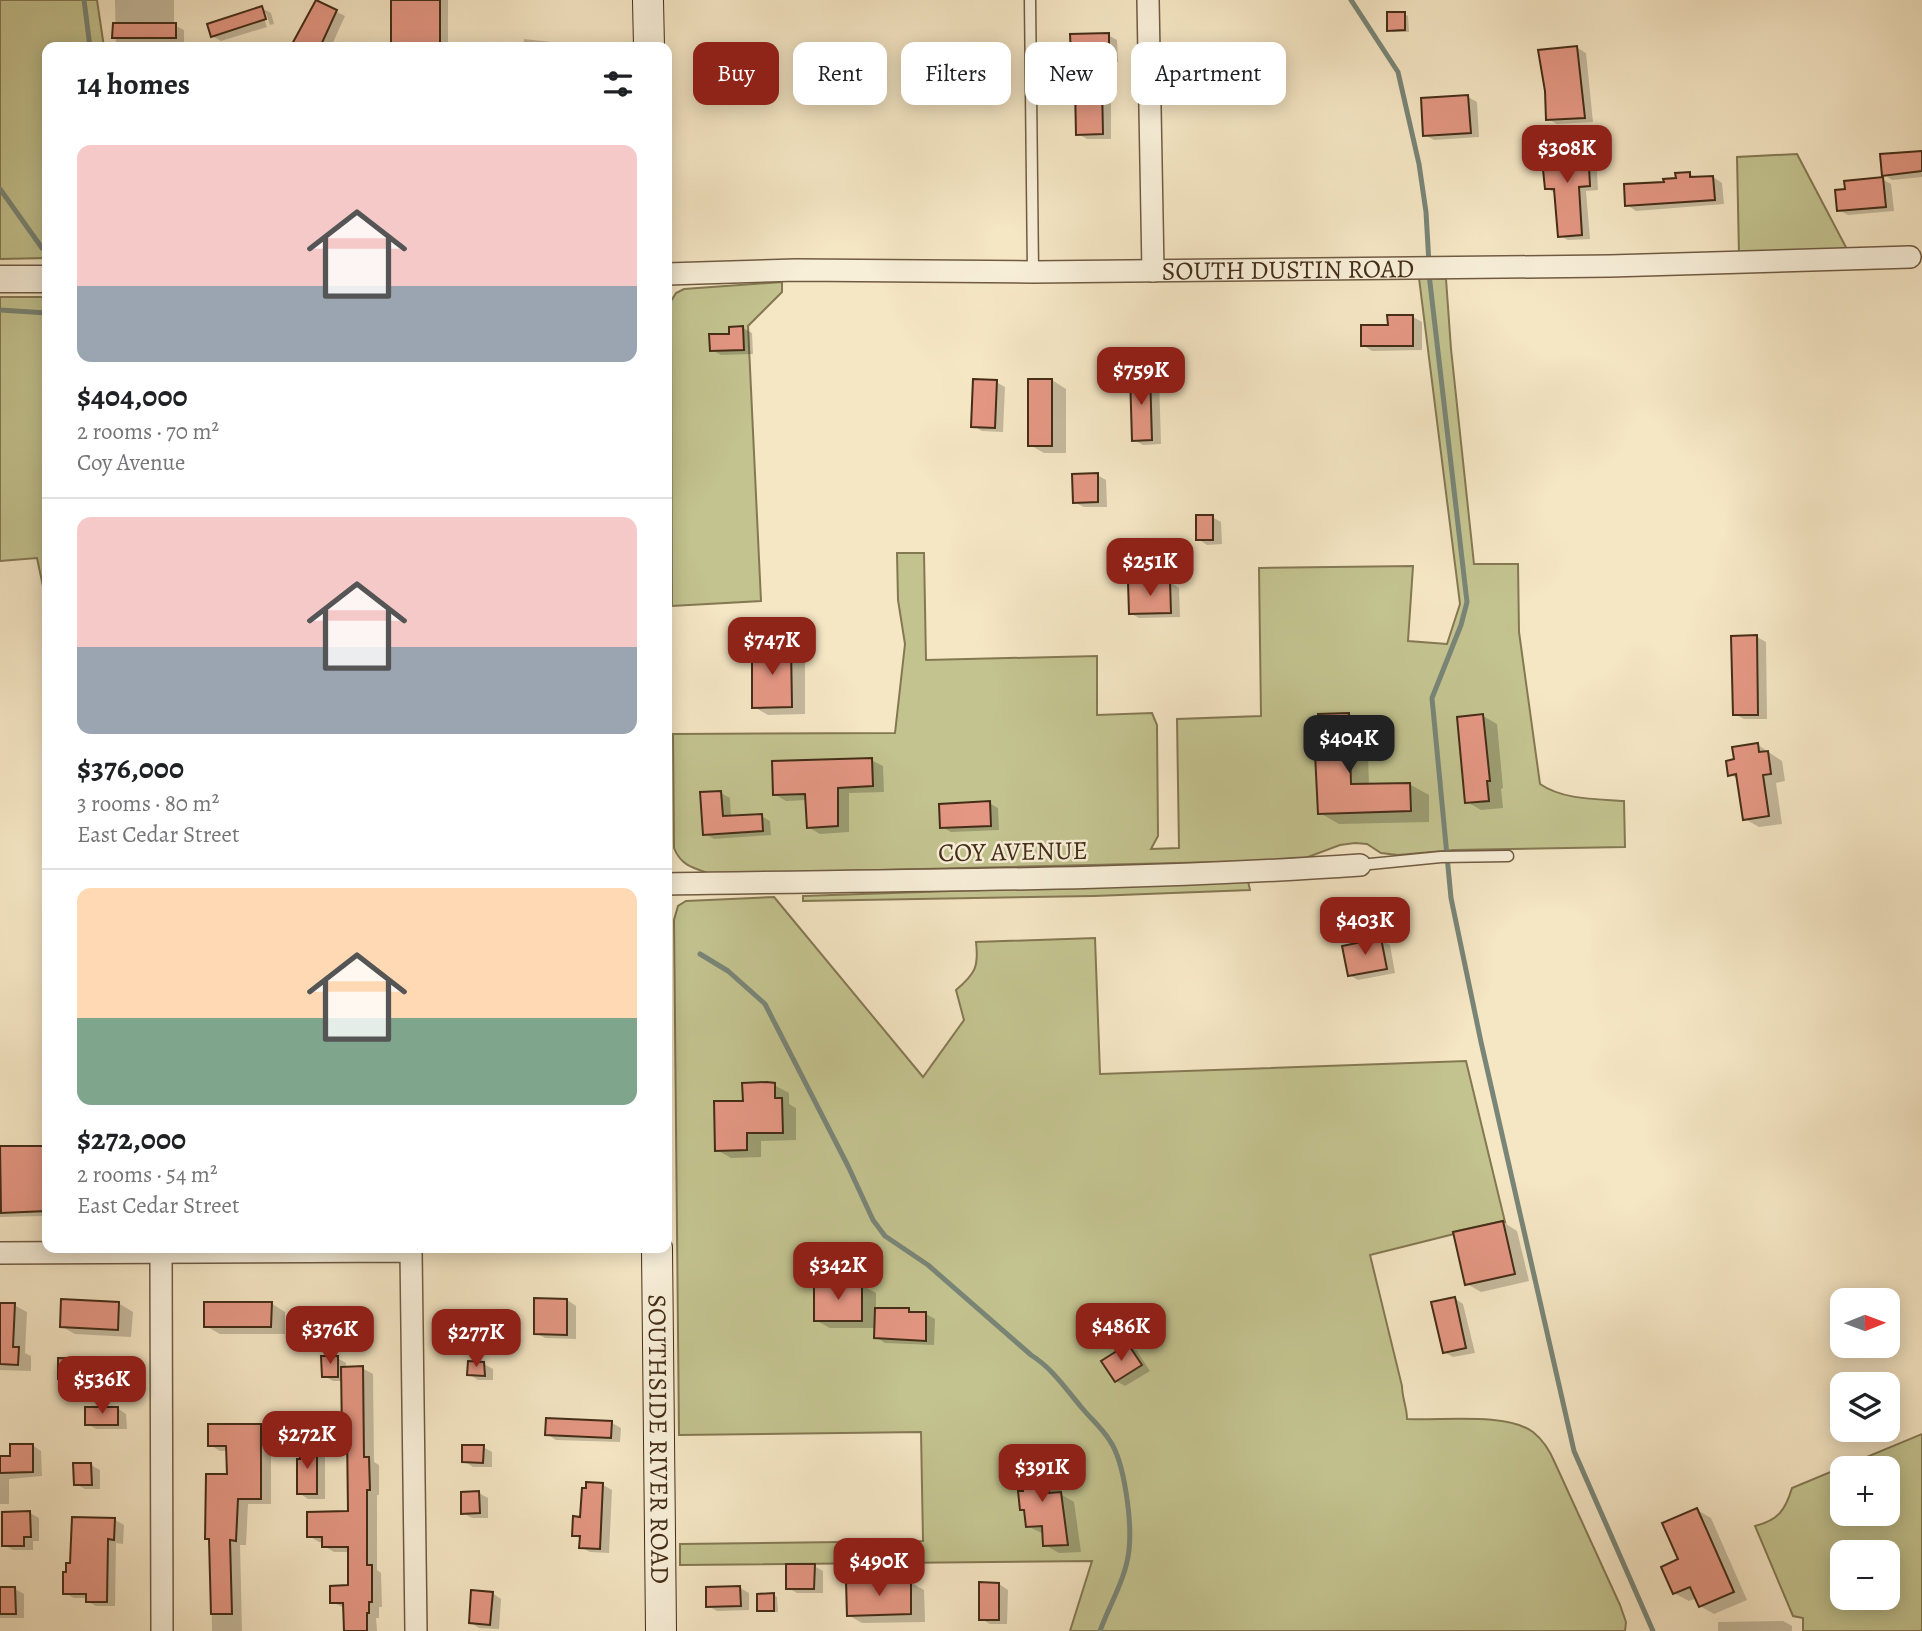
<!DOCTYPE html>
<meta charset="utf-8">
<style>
:root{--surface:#fff;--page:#f2f2f2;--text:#202124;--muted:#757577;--line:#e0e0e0;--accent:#8f2418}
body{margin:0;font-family:Alegreya,serif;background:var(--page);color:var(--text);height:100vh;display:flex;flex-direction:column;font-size:26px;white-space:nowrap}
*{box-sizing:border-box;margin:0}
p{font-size:23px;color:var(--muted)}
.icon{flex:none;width:38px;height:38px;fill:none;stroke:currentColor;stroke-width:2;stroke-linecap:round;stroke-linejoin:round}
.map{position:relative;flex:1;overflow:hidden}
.details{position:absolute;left:42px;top:42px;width:630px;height:1211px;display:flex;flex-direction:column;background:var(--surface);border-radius:14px;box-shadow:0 4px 18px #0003}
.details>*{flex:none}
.hud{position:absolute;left:693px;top:42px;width:665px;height:63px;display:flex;gap:14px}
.needle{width:46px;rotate:89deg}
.fabs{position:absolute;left:1830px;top:1288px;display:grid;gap:14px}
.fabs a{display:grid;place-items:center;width:70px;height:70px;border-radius:14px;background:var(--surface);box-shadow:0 4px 18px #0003;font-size:35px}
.price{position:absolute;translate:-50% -60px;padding:0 16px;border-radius:14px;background:var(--accent);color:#fff;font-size:23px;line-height:46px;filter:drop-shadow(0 2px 4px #0008)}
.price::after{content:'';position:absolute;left:50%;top:42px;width:21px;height:16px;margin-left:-10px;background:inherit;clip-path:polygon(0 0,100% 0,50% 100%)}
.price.selected{background:#222;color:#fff}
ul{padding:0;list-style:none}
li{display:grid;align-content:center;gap:14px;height:371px;padding:0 35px}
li+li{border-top:2px solid var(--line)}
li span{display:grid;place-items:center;height:217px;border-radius:14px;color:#555}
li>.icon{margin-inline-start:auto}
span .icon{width:126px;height:126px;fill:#fffc;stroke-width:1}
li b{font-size:30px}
h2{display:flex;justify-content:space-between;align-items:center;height:84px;padding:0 35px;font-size:30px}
.pill{padding:0 24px;border-radius:14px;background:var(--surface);box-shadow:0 4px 18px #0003;font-size:24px;line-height:63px}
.pill.selected{background:var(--accent);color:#fff}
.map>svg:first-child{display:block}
.green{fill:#c3c38f;stroke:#847853;stroke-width:2;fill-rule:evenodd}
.shadow{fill:#0003}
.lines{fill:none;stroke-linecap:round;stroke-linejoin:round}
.stream{stroke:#798577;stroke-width:5}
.building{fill:#e49783;stroke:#442d17;stroke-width:2}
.service-casing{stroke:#705b42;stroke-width:13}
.minor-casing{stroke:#705b42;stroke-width:24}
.tertiary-casing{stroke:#705b42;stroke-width:29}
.secondary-casing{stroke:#442d17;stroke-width:32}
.service{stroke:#f8efd9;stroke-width:10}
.minor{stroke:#f8efd9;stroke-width:21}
.tertiary{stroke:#f8efd9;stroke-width:26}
.secondary{stroke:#f8efd9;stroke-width:30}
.labels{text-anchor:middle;stroke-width:5;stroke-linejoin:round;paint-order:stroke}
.street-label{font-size:26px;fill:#442d17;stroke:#f8efd9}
</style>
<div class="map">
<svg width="1922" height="1631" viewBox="0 0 1922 1631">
<rect width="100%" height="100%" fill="#f5e6c4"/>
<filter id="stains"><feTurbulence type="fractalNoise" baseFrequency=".00286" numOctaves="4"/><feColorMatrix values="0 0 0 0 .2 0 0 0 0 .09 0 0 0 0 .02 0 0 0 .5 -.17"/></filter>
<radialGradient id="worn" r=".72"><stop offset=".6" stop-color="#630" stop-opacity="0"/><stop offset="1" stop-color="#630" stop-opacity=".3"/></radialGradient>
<g class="green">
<polygon points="0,0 97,0 104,47 47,47 47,258 0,259"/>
<polygon points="1797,154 1849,253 1739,255 1737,157"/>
<path d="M1419,278l27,1 5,70 23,215h44l1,68 21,152c23,16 57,15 84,17l1,46 -171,3 -56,5 -17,-2 -14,-9 -12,-1 -15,2 -40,15 -589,14c-17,-6 -30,-8 -37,-26l-1,-114 222,-1 10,-89 -7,-44 -1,-47h27l2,107 171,-4v59l55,-2 5,12 1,111 -7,13 28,-1 -2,-129 84,-3 -2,-148 154,-2 -5,75 39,3 13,-40z"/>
<polygon points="782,282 782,292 748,326 761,601 672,606 671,301 676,293 684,289"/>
<polygon points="0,297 47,297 47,605 37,558 0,561"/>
<polygon points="1248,881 1250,890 1094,896 803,901 803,896"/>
<path d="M774,897l149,180 41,-57 -8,-30c19,-16 23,-23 20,-48l119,-4 5,136 366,-13 39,161 -2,-1 -50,11 1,2 -84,21 32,131c0,12 5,21 5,33 34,2 99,-7 126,13 10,8 17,19 22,31l65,142 6,17 -1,9h-555l22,-70 -412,4v-21l243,-3 -2,-109 -242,3 -5,-515 4,-14 8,-5z"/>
<path d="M1922,1434v197h-119v-13l-10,-2 -38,-90c23,-6 30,-15 37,-38zM1843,1468h45v46h-45zM1843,1552h45v46h-45z"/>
</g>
<g class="shadow">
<polygon points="115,0 174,0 174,25 184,30 184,42 173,42 173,47 116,47"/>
<polygon points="393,0 448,0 448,47 401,47 393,43"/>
<polygon points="316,2 345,16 331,47 293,47"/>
<polygon points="261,8 271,13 274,24 270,25 266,13 262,13 267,27 221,41 212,36"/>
<polygon points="1404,14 1408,16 1409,32 1393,32 1389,30"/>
<polygon points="1108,35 1117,40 1118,62 1082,63 1073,57"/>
<polygon points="524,39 588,46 591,47 523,47"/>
<polygon points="1576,47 1586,53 1593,122 1557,124 1548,119"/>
<polygon points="1101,88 1111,93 1111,139 1087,139 1078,134"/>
<polygon points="1468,97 1477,102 1479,137 1434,140 1425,135"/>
<polygon points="1588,148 1596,152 1598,190 1586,191 1590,239 1568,240 1560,236 1555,193 1546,188"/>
<polygon points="1922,153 1922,177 1892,180 1883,174"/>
<polygon points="1689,173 1698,179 1713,177 1722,183 1724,204 1636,211 1627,205 1665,183"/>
<polygon points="1882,179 1891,184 1894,211 1848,215 1839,210"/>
<polygon points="1413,317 1422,322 1422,350 1372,351 1363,345"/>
<polygon points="743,328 752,333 753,354 721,355 712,350"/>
<polygon points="1150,375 1159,380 1161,444 1143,445 1134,440"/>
<polygon points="1052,380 1066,389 1066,453 1044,453 1030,445"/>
<polygon points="996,382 1005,387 1003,432 982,431 973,426"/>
<polygon points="1097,475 1106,480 1107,507 1084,507 1074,502"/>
<polygon points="1212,517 1221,522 1222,544 1207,545 1198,539"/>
<polygon points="1170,582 1179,588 1180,617 1139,618 1130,613"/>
<polygon points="1757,637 1766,642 1767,719 1744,719 1735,714"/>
<polygon points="791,647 805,655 805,714 768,715 754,707"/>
<polygon points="1348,715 1367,726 1369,786 1409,784 1429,795 1429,822 1339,824 1320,813"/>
<polygon points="1483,716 1497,724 1503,788 1501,789 1503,808 1481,810 1467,802"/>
<polygon points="1758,745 1782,761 1785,781 1776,783 1782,824 1759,827 1745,819 1739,780 1730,774 1736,761"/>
<polygon points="871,760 883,766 884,792 849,793 849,832 820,834 808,827 807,800 786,801 774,794"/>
<polygon points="721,793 730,798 731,817 761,816 770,821 771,835 714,839 705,834"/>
<polygon points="989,803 998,808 999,830 951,832 942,827"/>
<polygon points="1381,940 1390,945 1395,973 1358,980 1349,975"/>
<polygon points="774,1085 789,1093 789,1104 796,1108 796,1140 761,1141 761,1157 731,1158 717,1150 744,1103"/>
<polygon points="45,1147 47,1149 47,1216 0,1217 0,1148"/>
<polygon points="1503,1222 1517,1231 1529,1281 1481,1292 1467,1284"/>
<polygon points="861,1285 876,1293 876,1310 909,1310 916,1314 926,1314 935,1319 934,1345 885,1343 876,1337 876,1328 830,1328 815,1320"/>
<polygon points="1454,1298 1463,1304 1475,1353 1453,1357 1444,1352"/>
<polygon points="567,1300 576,1306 576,1339 545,1338 536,1333"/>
<polygon points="118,1303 133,1312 131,1337 75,1334 61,1326"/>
<polygon points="271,1303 285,1312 285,1334 220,1334 206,1326"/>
<polygon points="0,1304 14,1305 27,1312 25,1353 31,1356 31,1371 0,1370"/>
<polygon points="1128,1346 1137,1351 1150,1371 1125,1386 1116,1381"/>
<polygon points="337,1358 346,1363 346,1368 362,1368 373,1374 374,1462 379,1465 379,1495 377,1495 377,1570 381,1573 382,1607 379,1607 379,1618 376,1618 377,1631 347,1631 345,1608 332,1602 350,1587 349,1552 334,1552 324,1546 324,1542 319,1542 309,1536 350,1513 349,1436 344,1433 343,1381 333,1381 324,1376"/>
<polygon points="115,1361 124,1366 124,1383 68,1383 59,1378"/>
<polygon points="484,1364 493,1369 493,1380 478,1380 469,1374"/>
<polygon points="117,1408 126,1414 127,1429 96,1429 87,1424"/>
<polygon points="612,1423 621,1428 620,1442 556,1440 547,1434"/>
<polygon points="261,1426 271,1432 271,1504 248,1504 246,1545 240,1545 242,1631 212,1631 211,1540 207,1538 228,1475 228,1451 220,1451 210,1445"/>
<polygon points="32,1445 41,1451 42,1476 9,1479 9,1504 0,1504 0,1458 12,1458"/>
<polygon points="483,1447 492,1452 492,1467 473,1467 464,1461"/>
<polygon points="316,1449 325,1454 325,1499 308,1499 299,1493"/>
<polygon points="1046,1461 1060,1469 1062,1495 1074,1502 1081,1552 1059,1553 1045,1545 1044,1534 1027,1526 1026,1512 1021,1509"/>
<polygon points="91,1465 100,1470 100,1489 85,1489 76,1484"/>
<polygon points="603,1485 612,1490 609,1553 590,1552 581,1547 581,1539 574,1535"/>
<polygon points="479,1493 488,1498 488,1518 472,1518 463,1513"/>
<polygon points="1697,1510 1711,1518 1747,1600 1714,1614 1700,1606 1697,1598 1689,1601 1674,1593 1680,1560"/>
<polygon points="30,1513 39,1518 39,1541 33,1541 33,1550 13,1550 4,1545"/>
<polygon points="115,1520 124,1525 123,1544 116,1543 115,1606 96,1606 87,1601 87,1598 74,1598 65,1593 72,1565"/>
<polygon points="814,1566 823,1571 823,1593 797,1593 788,1588"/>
<polygon points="910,1582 924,1590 925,1622 862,1623 848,1615"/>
<polygon points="999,1584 1008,1590 1007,1624 990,1624 981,1619"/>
<polygon points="0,1587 15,1589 24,1594 24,1618 0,1618"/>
<polygon points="740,1588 749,1593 749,1610 717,1611 708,1606"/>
<polygon points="492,1593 501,1599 499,1629 479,1628 470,1622"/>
<polygon points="773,1595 777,1597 778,1612 763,1612 759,1610"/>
<polygon points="1783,1621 1792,1626 1792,1631 1718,1631 1718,1622"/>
</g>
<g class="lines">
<g class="stream">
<polyline points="84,0 90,47"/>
<polyline points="1351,0 1398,72 1419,164 1426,212 1429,264"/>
<polyline points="0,189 42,248"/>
<polyline points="1429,274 1467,602 1461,625 1432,698 1451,898 1481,1042 1574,1451 1653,1631"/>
<polyline points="0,310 47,313"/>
<path d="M700,954l28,17 37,33 83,162 25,54 12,16 43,29 103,90c22,14 34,33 51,53 10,12 20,20 28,33 15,22 22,82 19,109 -3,29 -20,55 -29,81"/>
</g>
</g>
<g class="building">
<polygon points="316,0 337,10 321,45 291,46"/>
<polygon points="391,0 440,0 440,43 391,44"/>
<polygon points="262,6 266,19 211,37 207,24"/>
<polygon points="1387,12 1405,12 1405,30 1387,31"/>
<polygon points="113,23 176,23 176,38 112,38"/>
<polygon points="1109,33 1109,58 1071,58 1070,34"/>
<polygon points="1577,46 1585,118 1546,120 1545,91 1538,50"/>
<polygon points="1075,86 1102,86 1103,134 1076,135"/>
<polygon points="1468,95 1471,133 1423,136 1421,98"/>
<polygon points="1588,146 1590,186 1579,187 1582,235 1558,237 1554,189 1545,189 1541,150"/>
<polygon points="1922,151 1922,171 1882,176 1880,154"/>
<polygon points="1690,172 1690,177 1713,176 1715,200 1625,206 1624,184 1664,182 1663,179 1676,178 1675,173"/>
<polygon points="1883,177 1886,207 1837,211 1835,190 1845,189 1844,181"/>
<polygon points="1387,315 1413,315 1413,346 1361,346 1361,325 1388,325"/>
<polygon points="743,326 744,350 710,351 709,334 729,334 729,327"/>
<polygon points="1150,373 1152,440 1132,441 1130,374"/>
<polygon points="973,379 997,380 995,428 971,427"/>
<rect x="1028" y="379" width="24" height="67"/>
<polygon points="1098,473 1098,502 1073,503 1072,474"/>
<rect x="1196" y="515" width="17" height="25"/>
<polygon points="1170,581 1171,613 1129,614 1128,582"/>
<polygon points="1757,635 1758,715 1733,715 1731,636"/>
<polygon points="791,645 792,707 752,708 752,646"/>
<polygon points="1349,713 1351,784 1410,783 1411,811 1318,814 1314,733 1318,733 1318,714"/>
<polygon points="1483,714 1490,781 1487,781 1489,801 1465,803 1457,717"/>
<polygon points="1758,743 1759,752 1768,751 1771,774 1763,775 1769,816 1743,820 1736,774 1728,776 1726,761 1734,759 1732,747"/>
<polygon points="872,758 873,786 838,788 838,826 807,828 805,794 773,795 772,761"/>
<polygon points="721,791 723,816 762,814 763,831 703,835 700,792"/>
<polygon points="990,801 991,826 940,828 939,804"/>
<polygon points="1381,938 1387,969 1348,976 1342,946"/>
<polygon points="767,1082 775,1083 775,1098 782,1098 783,1133 747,1133 747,1150 715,1151 714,1101 743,1101 742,1083"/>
<polygon points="0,1146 45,1146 47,1211 1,1213"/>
<polygon points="1503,1221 1515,1274 1465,1285 1453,1232"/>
<rect x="814" y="1283" width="48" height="38"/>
<polygon points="1455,1297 1466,1348 1443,1353 1431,1302"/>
<polygon points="534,1298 567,1299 567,1335 534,1334"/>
<polygon points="61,1299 119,1302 118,1330 60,1327"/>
<polygon points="204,1302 272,1302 271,1327 204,1327"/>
<polygon points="0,1303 15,1303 13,1347 19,1347 18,1365 0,1364"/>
<polygon points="875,1308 909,1308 909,1312 926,1312 926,1341 874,1338"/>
<polygon points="1128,1344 1142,1365 1115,1382 1101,1361"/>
<polygon points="321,1356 338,1356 338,1377 322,1377"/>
<polygon points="58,1358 116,1359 116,1379 58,1379"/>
<polygon points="468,1361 484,1362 485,1376 467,1375"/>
<polygon points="363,1366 364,1457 369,1457 370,1490 367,1490 367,1565 372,1565 372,1602 369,1602 369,1613 367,1613 367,1631 344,1631 343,1603 330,1603 330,1586 348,1585 348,1547 322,1547 322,1537 307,1537 307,1512 348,1511 347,1434 342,1434 341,1367"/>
<rect x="85" y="1407" width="33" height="18"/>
<polygon points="546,1418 612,1421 611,1438 545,1435"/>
<polygon points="208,1424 261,1424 261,1499 238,1499 236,1541 230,1540 232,1614 211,1614 209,1539 205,1539 206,1474 227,1474 226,1446 208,1446"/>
<polygon points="10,1444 33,1444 33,1472 0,1473 0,1456 10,1456"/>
<polygon points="462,1445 484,1445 483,1463 462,1462"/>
<polygon points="300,1447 317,1447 317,1494 297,1494 297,1459 300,1459"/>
<polygon points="1046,1459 1049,1493 1061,1492 1068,1545 1043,1546 1042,1526 1026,1527 1024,1510 1020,1510 1018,1491 1023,1491 1021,1461"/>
<polygon points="73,1463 91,1463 92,1485 74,1485"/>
<polygon points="586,1482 603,1483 600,1549 579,1548 580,1536 572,1536 573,1516 580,1517 582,1488 586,1488"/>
<polygon points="479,1491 480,1513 461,1514 461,1492"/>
<polygon points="1697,1508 1734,1592 1699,1607 1690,1587 1673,1594 1661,1567 1678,1559 1662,1523"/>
<polygon points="30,1511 31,1537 24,1537 24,1546 2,1546 2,1512"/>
<polygon points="72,1517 115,1518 114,1540 108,1539 107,1602 86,1602 86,1594 63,1594 63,1572 66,1572 66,1563 70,1563"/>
<polygon points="786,1564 815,1564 814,1589 786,1589"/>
<polygon points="911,1580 911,1614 847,1616 846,1581"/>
<polygon points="979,1582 999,1583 999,1620 979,1620"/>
<polygon points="740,1586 741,1606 706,1607 706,1587"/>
<polygon points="0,1587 15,1587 16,1614 0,1614"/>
<polygon points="471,1590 493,1592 490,1625 469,1623"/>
<polygon points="774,1593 774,1611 757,1611 757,1594"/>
</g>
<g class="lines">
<g class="service-casing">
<g id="service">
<polyline points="1030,0 1033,272"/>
<polyline points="1360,865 1441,857 1508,856"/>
</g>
</g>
<g class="minor-casing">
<g id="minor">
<polyline points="1148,0 1153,271"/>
<path id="s1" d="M667,274l129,-4 237,2 577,-6 300,-9"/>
<path d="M667,884c231,-4 462,-3 693,-19"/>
<polyline points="161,1252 162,1631"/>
<polyline points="0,1253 411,1251 416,1631"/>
</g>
</g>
<g class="tertiary-casing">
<polyline id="tertiary" points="0,279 47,279"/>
</g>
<g class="secondary-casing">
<g id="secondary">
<polyline points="648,0 649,47"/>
<path id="s2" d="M657,1248l4,383"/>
</g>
</g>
<use href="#service" class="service"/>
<use href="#minor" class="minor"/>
<use href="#tertiary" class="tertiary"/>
<use href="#secondary" class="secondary"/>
</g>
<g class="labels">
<g class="street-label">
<text dy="9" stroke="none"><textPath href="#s1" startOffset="621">SOUTH DUSTIN ROAD</textPath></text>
<text transform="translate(1013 851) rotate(-1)" y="9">COY AVENUE</text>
<text dy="9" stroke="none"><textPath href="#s2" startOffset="191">SOUTHSIDE RIVER ROAD</textPath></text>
</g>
</g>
<rect width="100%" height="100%" filter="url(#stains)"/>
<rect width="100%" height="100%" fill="url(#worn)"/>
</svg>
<div class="fabs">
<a><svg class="needle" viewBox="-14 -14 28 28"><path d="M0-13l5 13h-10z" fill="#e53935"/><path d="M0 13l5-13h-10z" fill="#757577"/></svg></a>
<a><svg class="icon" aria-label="layers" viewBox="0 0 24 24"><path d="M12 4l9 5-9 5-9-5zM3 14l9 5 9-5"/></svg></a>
<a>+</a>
<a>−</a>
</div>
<b class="price" style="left:1567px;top:185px">$308K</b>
<b class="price" style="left:1141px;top:407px">$759K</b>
<b class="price" style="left:1150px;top:598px">$251K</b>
<b class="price" style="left:772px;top:677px">$747K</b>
<b class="price selected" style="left:1349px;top:775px">$404K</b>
<b class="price" style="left:1365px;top:957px">$403K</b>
<b class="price" style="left:838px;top:1302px">$342K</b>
<b class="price" style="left:1121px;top:1363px">$486K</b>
<b class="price" style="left:330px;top:1366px">$376K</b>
<b class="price" style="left:476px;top:1369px">$277K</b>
<b class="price" style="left:102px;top:1416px">$536K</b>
<b class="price" style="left:307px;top:1471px">$272K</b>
<b class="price" style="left:1042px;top:1504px">$391K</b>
<b class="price" style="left:879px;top:1598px">$490K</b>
<div class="hud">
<a class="pill selected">Buy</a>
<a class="pill">Rent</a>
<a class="pill">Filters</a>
<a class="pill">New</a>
<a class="pill">Apartment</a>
</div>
<section class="details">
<h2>14 homes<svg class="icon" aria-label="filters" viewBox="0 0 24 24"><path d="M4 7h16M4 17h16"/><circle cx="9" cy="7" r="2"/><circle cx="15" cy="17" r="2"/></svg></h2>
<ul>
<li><span style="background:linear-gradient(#f6c9c9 65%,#9aa5b1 0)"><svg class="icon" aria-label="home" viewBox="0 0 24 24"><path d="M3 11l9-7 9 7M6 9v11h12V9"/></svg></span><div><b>$404,000</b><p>2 rooms · 70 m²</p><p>Coy Avenue</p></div></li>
<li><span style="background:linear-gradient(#f6c9c9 60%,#9aa5b1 0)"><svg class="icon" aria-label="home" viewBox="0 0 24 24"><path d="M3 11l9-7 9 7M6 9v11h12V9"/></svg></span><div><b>$376,000</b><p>3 rooms · 80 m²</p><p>East Cedar Street</p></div></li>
<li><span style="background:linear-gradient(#ffd9b3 60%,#7fa58c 0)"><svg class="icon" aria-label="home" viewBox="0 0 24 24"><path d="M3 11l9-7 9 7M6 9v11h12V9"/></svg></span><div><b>$272,000</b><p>2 rooms · 54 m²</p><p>East Cedar Street</p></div></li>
</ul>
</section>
</div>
